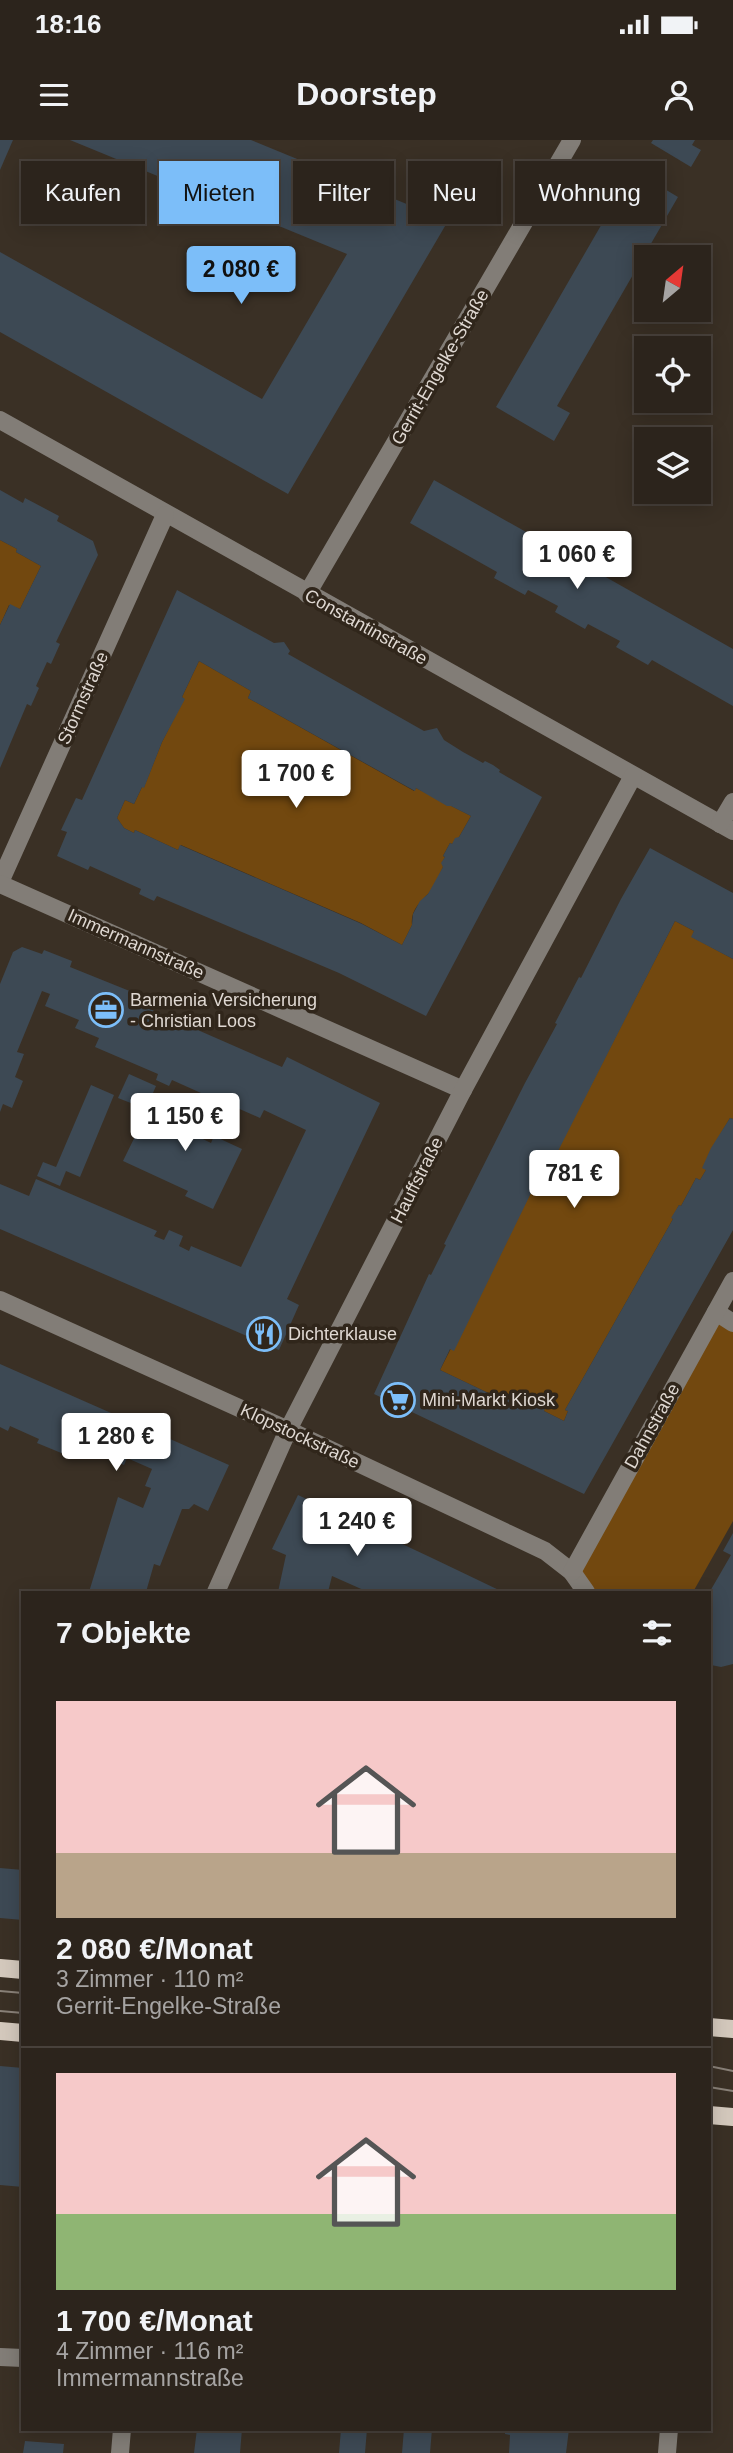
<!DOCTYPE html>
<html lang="de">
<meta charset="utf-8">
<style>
:root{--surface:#2c241c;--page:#383029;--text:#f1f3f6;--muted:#a6a4a3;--line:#48413b;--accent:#7cbef9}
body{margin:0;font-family:Helvetica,sans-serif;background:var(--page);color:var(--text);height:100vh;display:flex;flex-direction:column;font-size:26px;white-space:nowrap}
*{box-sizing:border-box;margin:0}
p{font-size:23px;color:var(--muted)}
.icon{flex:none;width:38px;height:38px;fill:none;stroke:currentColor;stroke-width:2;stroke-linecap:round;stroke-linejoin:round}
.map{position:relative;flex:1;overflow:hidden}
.side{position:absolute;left:21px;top:1451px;width:690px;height:840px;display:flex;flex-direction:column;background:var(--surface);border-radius:0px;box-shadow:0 4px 18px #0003,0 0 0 2px var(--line)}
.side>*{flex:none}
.banner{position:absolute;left:21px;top:21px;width:691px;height:63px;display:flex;gap:14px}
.needle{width:46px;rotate:29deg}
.tools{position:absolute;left:634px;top:105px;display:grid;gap:14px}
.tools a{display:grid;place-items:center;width:77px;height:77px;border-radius:0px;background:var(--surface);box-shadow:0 4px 18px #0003,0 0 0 2px var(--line);font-size:35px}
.price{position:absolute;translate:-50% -60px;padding:0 16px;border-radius:7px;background:#fff;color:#222;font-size:23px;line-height:46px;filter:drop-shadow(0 2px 4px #0008)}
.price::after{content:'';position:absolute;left:50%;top:42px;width:21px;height:16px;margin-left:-10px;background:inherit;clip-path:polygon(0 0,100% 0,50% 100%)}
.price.current{background:var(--accent);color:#111}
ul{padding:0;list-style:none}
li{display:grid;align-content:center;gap:14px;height:371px;padding:0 35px}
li+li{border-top:2px solid var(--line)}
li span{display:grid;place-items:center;height:217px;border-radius:0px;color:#555}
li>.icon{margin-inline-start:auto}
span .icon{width:126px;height:126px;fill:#fffc;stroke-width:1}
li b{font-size:30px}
h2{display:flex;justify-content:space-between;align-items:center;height:84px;padding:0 35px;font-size:30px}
.tag{padding:0 24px;border-radius:0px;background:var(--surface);box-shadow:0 4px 18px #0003,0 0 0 2px var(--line);font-size:24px;line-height:63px}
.tag.current{background:var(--accent);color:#111}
.status{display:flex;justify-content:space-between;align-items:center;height:49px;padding:0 35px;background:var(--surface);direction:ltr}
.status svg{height:19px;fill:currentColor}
header{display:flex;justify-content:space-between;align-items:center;height:91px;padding:0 35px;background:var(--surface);font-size:32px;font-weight:800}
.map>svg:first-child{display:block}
.green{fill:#72480f}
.building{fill:#3d4954;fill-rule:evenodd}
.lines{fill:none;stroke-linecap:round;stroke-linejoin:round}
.minor{stroke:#827d77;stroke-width:18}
.major{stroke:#d3c8bc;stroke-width:18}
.tram{stroke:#898178;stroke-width:2}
.labels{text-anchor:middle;stroke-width:7;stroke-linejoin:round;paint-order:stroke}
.street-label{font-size:18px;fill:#dfd8d2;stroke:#30261b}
.poi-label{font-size:18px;fill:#dfd8d2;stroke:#30261b;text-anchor:start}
</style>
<div class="status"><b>18:16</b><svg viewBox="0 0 49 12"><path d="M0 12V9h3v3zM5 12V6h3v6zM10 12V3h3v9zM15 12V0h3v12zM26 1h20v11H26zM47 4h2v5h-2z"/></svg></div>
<header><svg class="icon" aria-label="menu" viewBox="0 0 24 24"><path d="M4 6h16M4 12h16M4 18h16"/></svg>Doorstep<svg class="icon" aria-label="person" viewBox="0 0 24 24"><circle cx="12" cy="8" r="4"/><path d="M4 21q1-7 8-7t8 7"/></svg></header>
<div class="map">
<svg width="733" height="2313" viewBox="0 0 733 2313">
<rect width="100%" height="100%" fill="#3a3025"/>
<g class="green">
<polygon points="0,400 17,409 16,412 41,426 20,469 9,465 0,485"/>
<path d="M199,521l52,30 -3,7 166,93 2,-3 55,28 -12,21 -7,7 -2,-1 -7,13 2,1 -3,6 1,4c-4,8 -8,19 -14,26 -9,9 -19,18 -17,32l-10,20 -41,-22 -180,-78 -3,5 -43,-20 -1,3 -10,-5 -7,-10 8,-18 9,4 8,-17h2l18,-45 22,-43 -2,-2z"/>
<polygon points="675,781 694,791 692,797 733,819 733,979 730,978 712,1008 706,1030 700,1040 696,1038 681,1066 679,1065 672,1078 673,1079 565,1270 568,1271 564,1281 544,1271 545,1268 532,1261 530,1264 509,1254 505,1261 440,1230 551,1012 555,1015"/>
<polygon points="716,1172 733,1183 733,1381 693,1452 586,1452 572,1432"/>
</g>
<g class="building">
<polygon points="0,0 13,0 0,30"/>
<polygon points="70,0 251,0 448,81 288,354 0,192 0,112 262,259 347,114"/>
<polygon points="653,0 695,0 692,5 701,10 691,27 651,3"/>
<polygon points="633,30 678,57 557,266 570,273 554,301 496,267"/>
<polygon points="434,340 733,509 733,566 652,520 648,525 616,507 620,501 588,484 585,489 555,472 558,466 528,450 525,455 494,438 497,432 410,383"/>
<polygon points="0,350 23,363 25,358 59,376 57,381 93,401 98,415 56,502 60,504 51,524 47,522 36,546 39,548 31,566 27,564 0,628 0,485 10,464 20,469 41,426 16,412 17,409 0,400"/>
<path d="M177,450l97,53 10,-1 6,9 -2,3 136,77 13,-3 7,12 19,12 20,11 2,-2 8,4 7,5 -1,2 43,25 -116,219 -87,-43 -182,-77 -3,5 -15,-7 2,-5 -51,-23 -2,4 -31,-14 10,-24 -6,-2 15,-32 6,2zM199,521l52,30 -3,7 167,93 1,-3 31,18h4l20,10 -12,21 -4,1 -3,6 -2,-1 -7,13 2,1 -4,6 2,4 -15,27 -8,7 -7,13 -1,11 -10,20 -40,-21 -182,-79 -2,5 -43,-20 -1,3 -10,-5 -7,-10 8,-18 9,4 8,-17 2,1 18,-46 23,-43 -3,-2z"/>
<polygon points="650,708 733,753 733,819 691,797 694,791 675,781 556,1015 551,1012 454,1211 450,1209 440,1230 505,1261 508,1254 530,1264 532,1261 545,1268 544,1271 564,1281 568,1271 565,1270 673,1079 671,1078 679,1065 681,1066 696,1038 700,1040 706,1030 702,1028 711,1008 730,978 733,979 733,1090 584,1354 374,1254 429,1134 431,1135 446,1105 444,1104 525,943 557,884 555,883 579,837 581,838 621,759"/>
<polygon points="22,807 42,814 44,810 72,821 70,827 147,858 143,866 282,927 287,917 380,963 287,1159 299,1165 279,1210 0,1089 0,1044 29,1056 36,1039 157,1091 154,1096 164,1100 169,1090 183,1096 179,1106 189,1111 191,1106 241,1127 306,990 264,970 260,978 235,967 233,972 219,967 221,962 172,940 169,946 156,940 158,934 95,907 99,898 75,888 79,880 45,866 50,854 42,851 17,912 24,914 15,937 23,941 12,968 3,964 0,972 0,844 13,812"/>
<polygon points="129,934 156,946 146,969 118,958"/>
<polygon points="91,945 114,955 80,1037 66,1031 60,1046 37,1036 43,1022 56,1027"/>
<polygon points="147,972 211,1003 214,996 242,1009 213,1069 185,1056 188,1051 123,1021"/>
<polygon points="0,1224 229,1325 208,1371 194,1364 189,1369 182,1369 160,1426 154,1424 146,1452 89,1452 118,1357 143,1368 151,1348 145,1346 152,1329 127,1318 124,1325 92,1312 88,1319 73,1313 71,1317 37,1303 39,1299 10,1286 8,1291 0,1287"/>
<polygon points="298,1355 432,1418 503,1452 368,1452 332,1436 328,1452 278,1452 286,1415 272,1409"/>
<polygon points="733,1393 733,1524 721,1527 711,1525 709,1524 709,1453 731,1415 723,1411"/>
<polygon points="0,1728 23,1730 23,1780 0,1778"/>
<polygon points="0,1926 23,1928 23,2047 0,2045"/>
<polygon points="197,2289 242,2289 240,2313 194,2313"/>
<polygon points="341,2289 367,2289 365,2313 339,2313"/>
<polygon points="404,2289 432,2289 430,2313 402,2313"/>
<polygon points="505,2289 569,2289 566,2313 509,2313 510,2295 505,2294"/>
<polygon points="25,2301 64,2304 63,2313 23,2313"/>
</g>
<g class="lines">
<g class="minor">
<polyline points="0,280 733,691"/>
<polyline points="307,454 572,0"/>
<polyline points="720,684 733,662"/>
<polyline points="0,742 165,375"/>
<polyline points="0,744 463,950"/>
<polyline points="0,1160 288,1290 545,1411 572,1432 586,1452"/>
<polyline points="716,1172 733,1183"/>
<polyline points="572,1432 733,1141"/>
<polyline points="216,1452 288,1290 463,950 633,636"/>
<polyline points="0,2217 23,2218"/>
<polyline points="120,2313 122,2289"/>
<polyline points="667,2313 669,2289"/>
</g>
<g class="major">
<polyline points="0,1828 23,1830"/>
<polyline points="709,1887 733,1889"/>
<polyline points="0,1891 23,1893"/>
<polyline points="709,1975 733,1977"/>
</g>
<g class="tram">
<polyline points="0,1851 23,1853"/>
<polyline points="0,1871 23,1873"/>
<polyline points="709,1926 733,1931"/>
<polyline points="709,1947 733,1951"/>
</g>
</g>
<defs>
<g id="office-ring" transform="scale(1.75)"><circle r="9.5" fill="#30261b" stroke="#7cbef9" stroke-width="1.5"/><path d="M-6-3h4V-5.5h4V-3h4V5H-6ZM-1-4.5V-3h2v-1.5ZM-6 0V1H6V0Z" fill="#7cbef9"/></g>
<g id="restaurant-ring" transform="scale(1.75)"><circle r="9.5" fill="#30261b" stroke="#7cbef9" stroke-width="1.5"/><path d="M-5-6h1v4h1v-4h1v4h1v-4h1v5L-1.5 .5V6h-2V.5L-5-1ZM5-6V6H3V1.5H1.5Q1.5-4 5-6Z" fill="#7cbef9"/></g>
<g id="supermarket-ring" transform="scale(1.75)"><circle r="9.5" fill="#30261b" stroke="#7cbef9" stroke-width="1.5"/><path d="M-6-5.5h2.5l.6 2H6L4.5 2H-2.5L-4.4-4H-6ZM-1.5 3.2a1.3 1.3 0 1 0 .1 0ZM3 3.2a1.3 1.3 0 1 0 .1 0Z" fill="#7cbef9"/></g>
</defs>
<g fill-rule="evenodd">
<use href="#office-ring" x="106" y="870"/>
<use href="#restaurant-ring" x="264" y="1194"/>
<use href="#supermarket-ring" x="398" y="1260"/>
</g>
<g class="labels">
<g class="street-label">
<text transform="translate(440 227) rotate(-60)" y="6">Gerrit-Engelke-Straße</text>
<text transform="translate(366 487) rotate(29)" y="6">Constantinstraße</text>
<text transform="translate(83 558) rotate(-66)" y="6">Stormstraße</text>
<text transform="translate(136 804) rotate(24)" y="6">Immermannstraße</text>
<text transform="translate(417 1040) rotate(-63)" y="6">Hauffstraße</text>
<text transform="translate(652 1286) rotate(-61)" y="6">Dahnstraße</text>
<text transform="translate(300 1296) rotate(25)" y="6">Klopstockstraße</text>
</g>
<g class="poi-label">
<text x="130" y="866">Barmenia Versicherung<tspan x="130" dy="21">- Christian Loos</tspan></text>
<text x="288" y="1200">Dichterklause</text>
<text x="422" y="1266">Mini-Markt Kiosk</text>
</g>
</g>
</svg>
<div class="tools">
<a><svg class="needle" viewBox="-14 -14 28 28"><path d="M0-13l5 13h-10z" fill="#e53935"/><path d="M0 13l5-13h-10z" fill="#a6a4a3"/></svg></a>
<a><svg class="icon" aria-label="locate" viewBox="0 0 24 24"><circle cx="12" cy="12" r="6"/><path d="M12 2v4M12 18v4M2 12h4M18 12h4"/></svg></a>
<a><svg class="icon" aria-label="layers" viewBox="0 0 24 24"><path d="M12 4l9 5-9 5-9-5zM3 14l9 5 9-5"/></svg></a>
</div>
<b class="price current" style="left:241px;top:166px">2 080 €</b>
<b class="price" style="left:577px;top:451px">1 060 €</b>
<b class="price" style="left:296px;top:670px">1 700 €</b>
<b class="price" style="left:185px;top:1013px">1 150 €</b>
<b class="price" style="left:574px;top:1070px">781 €</b>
<b class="price" style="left:116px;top:1333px">1 280 €</b>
<b class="price" style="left:357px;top:1418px">1 240 €</b>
<div class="banner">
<a class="tag">Kaufen</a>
<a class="tag current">Mieten</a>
<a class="tag">Filter</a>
<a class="tag">Neu</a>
<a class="tag">Wohnung</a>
</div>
<section class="side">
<h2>7 Objekte<svg class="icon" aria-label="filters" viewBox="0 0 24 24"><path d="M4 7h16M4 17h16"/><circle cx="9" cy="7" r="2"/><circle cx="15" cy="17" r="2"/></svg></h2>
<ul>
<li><span style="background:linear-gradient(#f6c9c9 70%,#b9a48a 0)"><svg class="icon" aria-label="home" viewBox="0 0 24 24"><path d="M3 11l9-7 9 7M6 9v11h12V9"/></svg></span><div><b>2 080 €/Monat</b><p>3 Zimmer · 110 m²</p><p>Gerrit-Engelke-Straße</p></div></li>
<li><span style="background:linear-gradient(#f6c9c9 65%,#8fb573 0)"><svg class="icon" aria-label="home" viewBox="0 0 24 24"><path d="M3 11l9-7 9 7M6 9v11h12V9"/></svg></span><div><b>1 700 €/Monat</b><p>4 Zimmer · 116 m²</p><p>Immermannstraße</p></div></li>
</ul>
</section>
</div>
